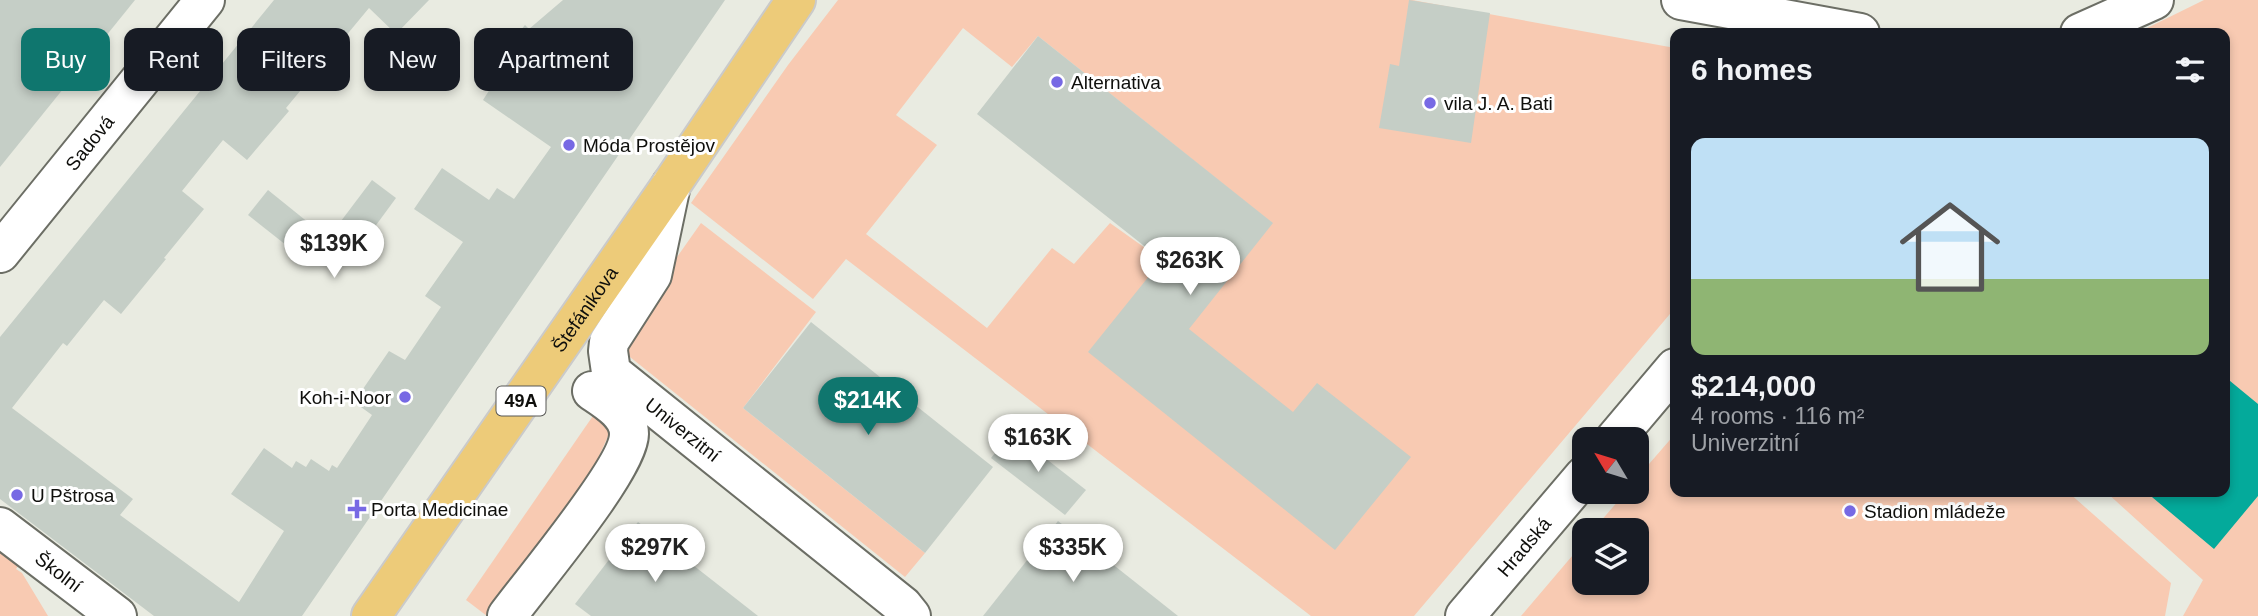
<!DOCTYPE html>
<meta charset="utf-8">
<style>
:root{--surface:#171b24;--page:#242831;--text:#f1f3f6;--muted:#9ea1a6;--line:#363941;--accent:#0f766e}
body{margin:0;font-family:Helvetica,sans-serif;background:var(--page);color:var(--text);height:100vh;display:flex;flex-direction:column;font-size:26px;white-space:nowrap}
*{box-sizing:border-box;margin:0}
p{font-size:23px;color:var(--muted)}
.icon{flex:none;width:38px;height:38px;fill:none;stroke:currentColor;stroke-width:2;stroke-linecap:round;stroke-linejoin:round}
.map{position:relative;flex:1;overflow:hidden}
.panel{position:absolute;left:1670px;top:28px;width:560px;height:469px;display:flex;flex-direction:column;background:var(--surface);border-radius:14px;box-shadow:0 4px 10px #0003}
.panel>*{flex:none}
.top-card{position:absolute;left:21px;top:28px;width:665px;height:63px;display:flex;gap:14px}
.needle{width:46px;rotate:308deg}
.tools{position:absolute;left:1572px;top:427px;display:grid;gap:14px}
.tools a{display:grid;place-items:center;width:77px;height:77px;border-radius:14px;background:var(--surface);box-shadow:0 4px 10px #0003;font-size:35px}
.price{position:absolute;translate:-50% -60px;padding:0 16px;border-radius:24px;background:#fff;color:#222;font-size:23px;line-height:46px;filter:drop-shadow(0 2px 4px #0008)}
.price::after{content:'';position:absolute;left:50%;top:42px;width:21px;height:16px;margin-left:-10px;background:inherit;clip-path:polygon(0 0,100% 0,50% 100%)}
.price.selected{background:var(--accent);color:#fff}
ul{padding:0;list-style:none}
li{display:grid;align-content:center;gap:14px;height:371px;padding:0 21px}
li+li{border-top:2px solid var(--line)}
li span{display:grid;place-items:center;height:217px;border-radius:14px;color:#555}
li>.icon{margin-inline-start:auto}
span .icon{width:126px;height:126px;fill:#fffc;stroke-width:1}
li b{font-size:30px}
h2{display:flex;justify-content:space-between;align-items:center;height:84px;padding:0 21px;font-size:30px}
.chip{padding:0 24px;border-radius:14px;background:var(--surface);box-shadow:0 4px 10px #0003;font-size:24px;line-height:63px}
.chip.selected{background:var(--accent);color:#fff}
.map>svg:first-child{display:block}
.green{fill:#f8cab2;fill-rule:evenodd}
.water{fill:#04aa9b}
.building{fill:#c5cec6}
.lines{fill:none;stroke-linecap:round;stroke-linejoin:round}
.street-casing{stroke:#6c6e65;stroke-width:42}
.secondary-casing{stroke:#6c6e65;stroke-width:42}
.primary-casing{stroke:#cacaca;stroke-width:42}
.street{stroke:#fff;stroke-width:38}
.secondary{stroke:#fff;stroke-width:38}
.primary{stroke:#edcb79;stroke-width:38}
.poi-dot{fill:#7769e4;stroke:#fff;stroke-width:2.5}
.labels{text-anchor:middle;stroke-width:6;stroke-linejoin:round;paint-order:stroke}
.shield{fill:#fff;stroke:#575755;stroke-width:2}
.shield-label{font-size:18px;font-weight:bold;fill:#0f0f0c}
.poi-label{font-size:19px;fill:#0f0f0c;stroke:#fff;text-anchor:start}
.street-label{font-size:19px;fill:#0f0f0c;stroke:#fff}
</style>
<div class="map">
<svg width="2258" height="616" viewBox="0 0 2258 616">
<rect width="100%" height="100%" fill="#e9ebe1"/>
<g class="green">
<path d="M838,0h574l263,48v260l-261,308h-103l-465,-357 -33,40 -122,-96 97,-138zM963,28l49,39 26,-31 234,187 -110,37 -52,-37 -36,41 -22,-16 -65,80 -121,-94 71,-89 -41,-30z"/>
<polygon points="2204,0 2258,0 2258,616 2183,616 2203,580 2106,492 2224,492 2224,33 2137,33"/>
<polygon points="701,223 816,312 743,408 925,553 905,577 615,345"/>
<polygon points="597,410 613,425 584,490 496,616 487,616 466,600"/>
<polygon points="1675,434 1675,492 2068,492 2171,583 2165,616 1521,616 1584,542 1584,583 1636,583 1636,530 1593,530 1626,492 1636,492 1636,479"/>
<polygon points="0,548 20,563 16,569 22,573 48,616 0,616"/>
</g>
<polygon class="water" points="2224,376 2258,404 2258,496 2214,549 2146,492 2224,492"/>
<g class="building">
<polygon points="0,0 135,0 0,167"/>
<polygon points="274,0 429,0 396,34 369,8 286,108 289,111 247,160 223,140 182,191 204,209 164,258 166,259 121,314 104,300 67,346 63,343 12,408 133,499 120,515 239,602 284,531 231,494 264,448 292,468 296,461 306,467 311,459 329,471 332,465 337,468 372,415 354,402 389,351 405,360 441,307 425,296 463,242 414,209 442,168 489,200 497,188 514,199 551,147 483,100 512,55 505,49 525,25 529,29 563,0 725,0 302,616 154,616 0,499 0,337"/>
<polygon points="1409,0 1490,13 1471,143 1379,128 1390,64 1399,66"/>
<polygon points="1038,36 1273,223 1189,329 1293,412 1317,383 1411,457 1335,550 1088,352 1162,260 977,114"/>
<polygon points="372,180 396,198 357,251 332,233"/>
<polygon points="268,190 325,236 305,260 248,215"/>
<polygon points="811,322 993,467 925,553 743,408"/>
<polygon points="1012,432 1086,490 1065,515 991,458"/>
<polygon points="1058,521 1178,616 983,616"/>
<polygon points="638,522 758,616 591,616 575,604"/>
</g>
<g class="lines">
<g class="street-casing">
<g id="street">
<path id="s1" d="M671,185l-19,90 -43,67 -1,9 3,21 292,234 8,10"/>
<path id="s2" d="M0,253l205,-253"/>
<polyline points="1615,439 1675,368"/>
<path id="s3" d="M0,527l117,89"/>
<path d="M507,616c24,-33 122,-148 122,-182 0,-20 -22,-33 -37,-43"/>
<path id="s4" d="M1465,616l119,-140"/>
</g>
</g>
<g class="secondary-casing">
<g id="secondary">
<polyline points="1681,0 1860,33"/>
<polyline points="2080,33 2154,0"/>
</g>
</g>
<g class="primary-casing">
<g id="primary">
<path id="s5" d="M371,616l300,-431 125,-185"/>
</g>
</g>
<use href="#street" class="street"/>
<use href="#secondary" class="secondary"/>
<use href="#primary" class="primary"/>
</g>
<g class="poi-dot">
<circle cx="1057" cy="82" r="7"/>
<circle cx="1430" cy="103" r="7"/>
<circle cx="569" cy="145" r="7"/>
<circle cx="405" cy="397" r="7"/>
<circle cx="17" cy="495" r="7"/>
<path d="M353.5 498.5h7v7h7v7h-7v7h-7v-7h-7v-7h7z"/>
<circle cx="1850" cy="511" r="7"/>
</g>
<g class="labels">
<rect class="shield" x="496.5" y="386.5" width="49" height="29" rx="5"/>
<g class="shield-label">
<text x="521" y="407">49A</text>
</g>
<g class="poi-label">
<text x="1071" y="89">Alternativa</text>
<text x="1444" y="110">vila J. A. Bati</text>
<text x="583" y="152">Móda Prostějov</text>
<text x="391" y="404" text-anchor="end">Koh-i-Noor</text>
<text x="31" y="502">U Pštrosa</text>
<text x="371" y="516">Porta Medicinae</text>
<text x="1864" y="518">Stadion mládeže</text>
</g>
<g class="street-label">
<text dy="7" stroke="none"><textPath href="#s2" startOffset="142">Sadová</textPath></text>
<text dy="7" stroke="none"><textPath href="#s5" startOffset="374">Štefánikova</textPath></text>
<text dy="7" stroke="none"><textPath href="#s1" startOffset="294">Univerzitní</textPath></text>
<text dy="7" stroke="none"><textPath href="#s4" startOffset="91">Hradská</textPath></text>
<text dy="7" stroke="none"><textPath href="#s3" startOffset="74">Školní</textPath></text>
</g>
</g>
</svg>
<div class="tools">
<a><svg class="needle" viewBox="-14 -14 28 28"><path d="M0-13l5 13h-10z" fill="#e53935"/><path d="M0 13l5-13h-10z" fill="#9ea1a6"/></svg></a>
<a><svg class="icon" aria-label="layers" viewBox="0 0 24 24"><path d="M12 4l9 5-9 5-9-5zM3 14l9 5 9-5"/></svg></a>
</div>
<b class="price" style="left:334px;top:280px">$139K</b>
<b class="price" style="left:1190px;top:297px">$263K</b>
<b class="price selected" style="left:868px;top:437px">$214K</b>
<b class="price" style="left:1038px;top:474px">$163K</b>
<b class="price" style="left:655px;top:584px">$297K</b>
<b class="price" style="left:1073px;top:584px">$335K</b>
<div class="top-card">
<a class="chip selected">Buy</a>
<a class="chip">Rent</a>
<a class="chip">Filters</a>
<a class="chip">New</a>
<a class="chip">Apartment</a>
</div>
<section class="panel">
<h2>6 homes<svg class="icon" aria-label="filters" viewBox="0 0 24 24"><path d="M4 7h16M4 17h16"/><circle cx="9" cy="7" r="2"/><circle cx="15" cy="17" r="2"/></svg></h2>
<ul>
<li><span style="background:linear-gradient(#bfe0f5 65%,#8fb573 0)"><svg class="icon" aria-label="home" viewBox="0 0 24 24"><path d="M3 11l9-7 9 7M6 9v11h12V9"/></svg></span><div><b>$214,000</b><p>4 rooms · 116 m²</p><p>Univerzitní</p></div></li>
</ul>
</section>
</div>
